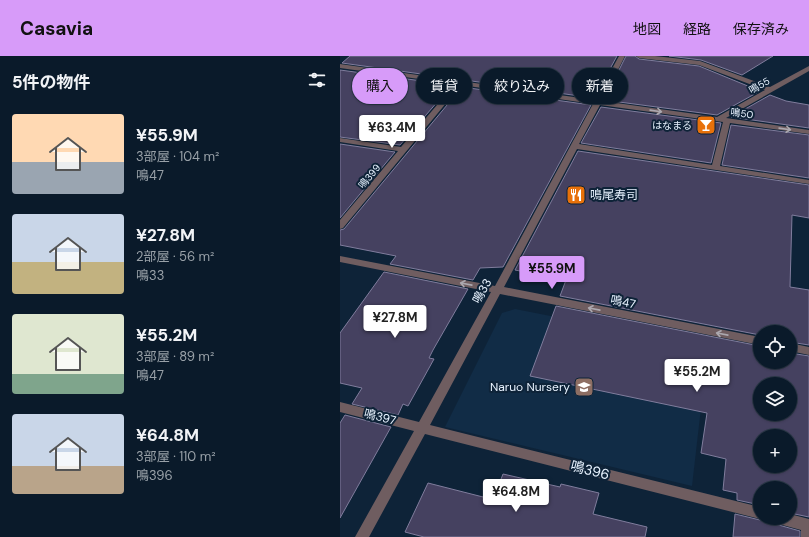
<!DOCTYPE html>
<html lang="ja">
<meta charset="utf-8">
<style>
:root{--surface:#0a1a2a;--page:#182736;--text:#f1f3f6;--muted:#99a1a8;--line:#2a3847;--accent:#d79bf9}
body{margin:0;font-family:"DM Sans","Noto Sans JP",sans-serif;background:var(--page);color:var(--text);height:100vh;display:flex;flex-direction:column;font-size:15px;white-space:nowrap}
*{box-sizing:border-box;margin:0}
p{font-size:13px;color:var(--muted)}
.icon{flex:none;width:22px;height:22px;fill:none;stroke:currentColor;stroke-width:2;stroke-linecap:round;stroke-linejoin:round}
.map{position:relative;flex:1;overflow:hidden}
.sheet{display:flex;flex-direction:column;background:var(--surface);width:340px}
.sheet>*{flex:none}
.hud{position:absolute;left:12px;top:12px;width:380px;height:36px;display:flex;gap:8px}
.buttons{position:absolute;left:413px;top:269px;display:grid;gap:8px}
.buttons a{display:grid;place-items:center;width:44px;height:44px;border-radius:50%;background:var(--surface);box-shadow:0 1px 3px #0004,0 0 0 1px var(--line);font-size:20px}
.price{position:absolute;translate:-50% -34px;padding:0 9px;border-radius:4px;background:#fff;color:#222;font-size:13px;line-height:26px;filter:drop-shadow(0 1px 2px #0008)}
.price::after{content:'';position:absolute;left:50%;top:24px;width:12px;height:9px;margin-left:-6px;background:inherit;clip-path:polygon(0 0,100% 0,50% 100%)}
.price.selected{background:var(--accent);color:#111}
ul{padding:0;list-style:none}
li{display:flex;align-items:center;gap:12px;height:100px;padding:0 12px}
li span{display:grid;place-items:center;flex:none;width:112px;height:80px;border-radius:4px;color:#555}
li>.icon{margin-inline-start:auto}
span .icon{width:48px;height:48px;fill:#fffc;stroke-width:1}
li b{font-size:17px}
h2{display:flex;justify-content:space-between;align-items:center;height:48px;padding:0 12px;font-size:17px}
.pill{padding:0 14px;border-radius:18px;background:var(--surface);box-shadow:0 1px 3px #0004,0 0 0 1px var(--line);font-size:14px;line-height:36px}
.pill.selected{background:var(--accent);color:#111}
header{display:flex;align-items:center;gap:24px;box-sizing:border-box;height:56px;padding:0 20px;background:var(--accent);color:#111}
header strong{font-size:19px}
nav{display:flex;gap:22px;margin-inline-start:auto;font-size:14px}
main{display:flex;flex:1;min-height:0}
.map>svg:first-child{display:block}
.built{fill:#112c46}
.building{fill:#454160;stroke:#807d9d;fill-rule:evenodd}
.lines{fill:none;stroke-linecap:round;stroke-linejoin:round}
.minor{fill:#6f5d60;fill-rule:evenodd}
.oneway{stroke:#aba8af}
.labels{text-anchor:middle;stroke-width:4;stroke-linejoin:round;paint-order:stroke}
.far-street-label{font-size:10px;fill:#e7f2fe;stroke:#0e2338}
.far-poi-label{font-size:10px;fill:#e7f2fe;stroke:#0e2338;text-anchor:end}
.poi-label{font-size:12px;fill:#e7f2fe;stroke:#0e2338;text-anchor:start}
.street-label{font-size:12px;fill:#e7f2fe;stroke:#0e2338}
.near-street-label{font-size:14px;fill:#e7f2fe;stroke:#0e2338}
</style>
<header>
<strong>Casavia</strong>
<nav><a>地図</a><a>経路</a><a>保存済み</a></nav>
</header>
<main>
<section class="sheet">
<h2>5件の物件<svg class="icon" aria-label="filters" viewBox="0 0 24 24"><path d="M4 7h16M4 17h16"/><circle cx="9" cy="7" r="2"/><circle cx="15" cy="17" r="2"/></svg></h2>
<ul>
<li><span style="background:linear-gradient(#ffd9b3 60%,#9aa5b1 0)"><svg class="icon" aria-label="home" viewBox="0 0 24 24"><path d="M3 11l9-7 9 7M6 9v11h12V9"/></svg></span><div><b>¥55.9M</b><p>3部屋 · 104 m²</p><p>鳴47</p></div></li>
<li><span style="background:linear-gradient(#c9d6e8 60%,#c2b280 0)"><svg class="icon" aria-label="home" viewBox="0 0 24 24"><path d="M3 11l9-7 9 7M6 9v11h12V9"/></svg></span><div><b>¥27.8M</b><p>2部屋 · 56 m²</p><p>鳴33</p></div></li>
<li><span style="background:linear-gradient(#dfe7d0 75%,#7fa58c 0)"><svg class="icon" aria-label="home" viewBox="0 0 24 24"><path d="M3 11l9-7 9 7M6 9v11h12V9"/></svg></span><div><b>¥55.2M</b><p>3部屋 · 89 m²</p><p>鳴47</p></div></li>
<li><span style="background:linear-gradient(#c9d6e8 65%,#b9a48a 0)"><svg class="icon" aria-label="home" viewBox="0 0 24 24"><path d="M3 11l9-7 9 7M6 9v11h12V9"/></svg></span><div><b>¥64.8M</b><p>3部屋 · 110 m²</p><p>鳴396</p></div></li>
</ul>
</section>
<div class="map">
<svg width="469" height="481" viewBox="0 0 469 481">
<rect width="100%" height="100%" fill="#0e2338"/>
<polygon class="built" points="175,253 368,291 352,430 105,371 162,257"/>
<g class="building">
<polygon points="10,0 277,0 254,42 2,7"/>
<polygon points="286,0 295,0 299,3 359,10 420,35 377,59 264,44"/>
<polygon points="329,0 433,0 402,19 361,4"/>
<polygon points="0,14 112,29 60,89 0,81"/>
<polygon points="122,31 251,49 163,211 140,212 133,224 50,208 56,200 0,189 0,174 4,173"/>
<polygon points="430,39 446,45 469,49 469,72 391,61"/>
<polygon points="261,51 381,67 371,107 241,87"/>
<polygon points="391,69 469,79 469,122 382,109"/>
<polygon points="0,88 55,96 0,162"/>
<polygon points="238,95 469,129 469,162 452,159 450,231 469,234 469,289 450,286 450,276 420,276 420,279 220,240 226,224 175,214"/>
<polygon points="44,216 128,233 93,294 89,302 94,303 68,350 63,348 58,359 12,348 22,332 0,327 0,277"/>
<path d="M216,250l204,40v16h30v-9l19,3v161l-19,-4v-25h-30v17l-23,-5v-7l-14,-3 3,-31 -25,-6 6,-40 -177,-37zM420,328h30v30h-30zM420,380h30v30h-30z"/>
<polygon points="5,359 51,371 0,462 0,367"/>
<polygon points="163,418 220,431 221,428 259,437 253,458 307,471 305,481 84,481 65,476 88,427 143,441 146,433 156,436"/>
<polygon points="395,458 420,464 424,462 432,462 435,468 460,475 460,481 393,481"/>
</g>
<g class="lines">
<g class="minor">
<path d="M279,0h6l-23,45 115,16 48,-27 -66,-25 -60,-7 -3,-2h19l45,5 70,26 39,-21v5l-83,47 83,12v4l-79,-11 -10,43 89,14v4l-232,-35 -73,138 256,50v8l-260,-51 -70,131 330,82v11h3l-3,1 -335,-85 -56,103h-14l59,-106 -74,-19v-10l79,20 72,-130 -151,-30v-6l155,30 98,-182 -132,-19 -118,143 -3,1v-9l58,-69 -58,-9v-4l61,9 54,-63 -115,-16v-4l255,36zM260,49l123,17 -11,43 -133,-21z"/>
<polygon points="450,287 469,291 469,299 450,295"/>
<polygon points="450,458 469,463 469,481 461,481 461,474 435,467 433,462 450,462"/>
</g>
</g>
<defs><path id="oneway-shaft" d="M-6 0H5M1.5-3L5.5 0L1.5 3" fill="none" stroke-width="1.6" stroke-linecap="round" stroke-linejoin="round"/></defs>
<g class="oneway">
<use href="#oneway-shaft" transform="translate(316 55) rotate(8)"/>
<use href="#oneway-shaft" transform="translate(445 73) rotate(8)"/>
<use href="#oneway-shaft" transform="translate(126 228) rotate(-169)"/>
<use href="#oneway-shaft" transform="translate(254 253) rotate(-169)"/>
<use href="#oneway-shaft" transform="translate(382 278) rotate(-169)"/>
</g>
<defs>
<g id="bar-square" transform="scale(1)"><rect x="-9" y="-9" width="18" height="18" rx="4" fill="#e8710a" stroke="#0e2338"/><path d="M-6-5H6L.8 .8V4.5H3.5V6h-7V4.5H-.8V.8Z" fill="#fff"/></g>
<g id="restaurant-square" transform="scale(1)"><rect x="-9" y="-9" width="18" height="18" rx="4" fill="#e8710a" stroke="#0e2338"/><path d="M-5-6h1v4h1v-4h1v4h1v-4h1v5L-1.5 .5V6h-2V.5L-5-1ZM5-6V6H3V1.5H1.5Q1.5-4 5-6Z" fill="#fff"/></g>
<g id="school-square" transform="scale(1)"><rect x="-9" y="-9" width="18" height="18" rx="4" fill="#8d6e63" stroke="#0e2338"/><path d="M0-5L7-2L0 1L-7-2ZM-4 1L0 2.5L4 1V4Q0 6-4 4Z" fill="#fff"/></g>
</defs>
<g fill-rule="evenodd">
<use href="#bar-square" x="366" y="69"/>
<use href="#restaurant-square" x="236" y="139"/>
<use href="#school-square" x="244" y="331"/>
</g>
<g class="labels">
<g class="far-street-label">
<text transform="translate(419 29) rotate(-29)" y="4">鳴55</text>
<text transform="translate(402 57) rotate(8)" y="4">鳴50</text>
<text transform="translate(29 120) rotate(-50)" y="4">鳴399</text>
</g>
<g class="far-poi-label">
<text x="352" y="73">はなまる</text>
</g>
<g class="poi-label">
<text x="250" y="143">鳴尾寿司</text>
<text x="230" y="335" text-anchor="end">Naruo Nursery</text>
</g>
<g class="street-label">
<text transform="translate(142 235) rotate(-61)" y="4">鳴33</text>
<text transform="translate(283 246) rotate(11)" y="4">鳴47</text>
<text transform="translate(40 361) rotate(14)" y="4">鳴397</text>
</g>
<g class="near-street-label">
<text transform="translate(250 414) rotate(14)" y="5">鳴396</text>
</g>
</g>
</svg>
<div class="buttons">
<a><svg class="icon" aria-label="locate" viewBox="0 0 24 24"><circle cx="12" cy="12" r="6"/><path d="M12 2v4M12 18v4M2 12h4M18 12h4"/></svg></a>
<a><svg class="icon" aria-label="layers" viewBox="0 0 24 24"><path d="M12 4l9 5-9 5-9-5zM3 14l9 5 9-5"/></svg></a>
<a>+</a>
<a>−</a>
</div>
<b class="price" style="left:52px;top:93px">¥63.4M</b>
<b class="price selected" style="left:212px;top:234px">¥55.9M</b>
<b class="price" style="left:55px;top:283px">¥27.8M</b>
<b class="price" style="left:357px;top:337px">¥55.2M</b>
<b class="price" style="left:176px;top:457px">¥64.8M</b>
<div class="hud">
<a class="pill selected">購入</a>
<a class="pill">賃貸</a>
<a class="pill">絞り込み</a>
<a class="pill">新着</a>
</div>
</div>
</main>
